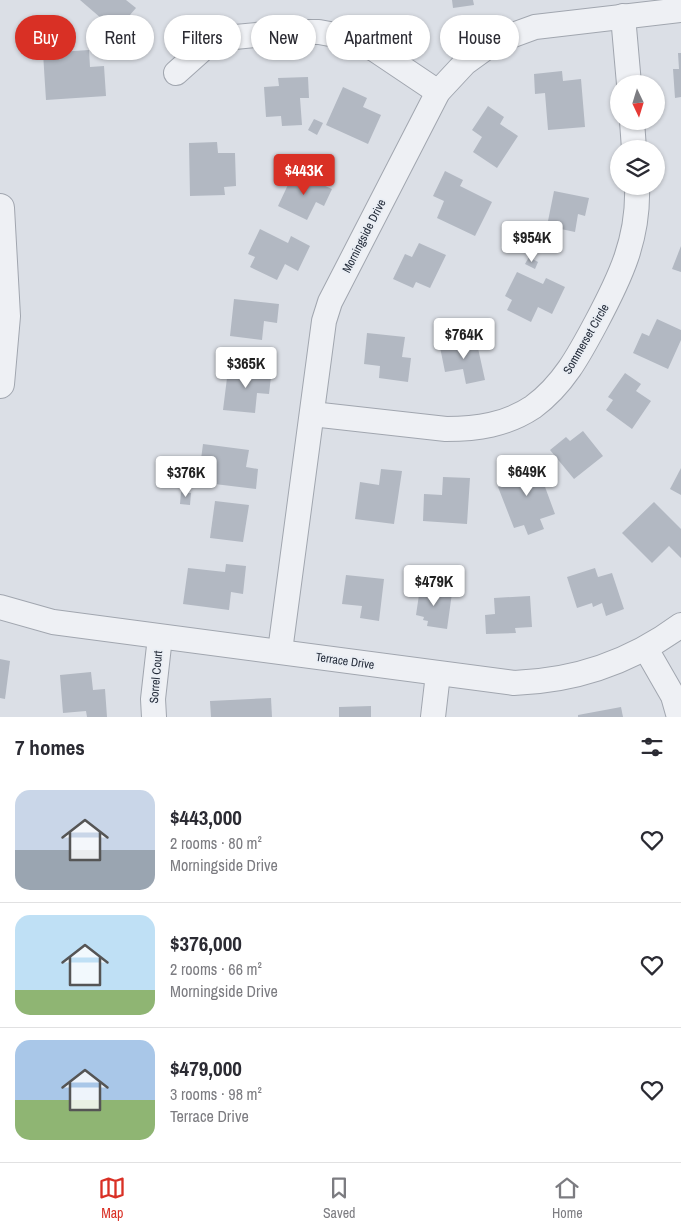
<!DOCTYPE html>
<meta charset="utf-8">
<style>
:root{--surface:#fff;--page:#f2f2f3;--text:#2b2b33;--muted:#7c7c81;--line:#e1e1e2;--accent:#d93025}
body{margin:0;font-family:"Archivo Narrow",sans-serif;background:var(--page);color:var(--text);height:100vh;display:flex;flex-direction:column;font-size:19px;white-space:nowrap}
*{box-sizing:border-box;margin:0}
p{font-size:16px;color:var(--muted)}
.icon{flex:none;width:28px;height:28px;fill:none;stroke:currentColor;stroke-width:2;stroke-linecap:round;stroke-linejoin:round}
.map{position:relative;height:717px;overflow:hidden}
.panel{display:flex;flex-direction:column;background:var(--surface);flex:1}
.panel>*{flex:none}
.top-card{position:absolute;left:15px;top:15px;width:651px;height:45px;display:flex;gap:10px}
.needle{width:32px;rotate:176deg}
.controls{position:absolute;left:610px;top:75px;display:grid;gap:10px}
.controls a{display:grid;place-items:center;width:55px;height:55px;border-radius:50%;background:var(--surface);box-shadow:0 1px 4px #0004;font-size:25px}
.price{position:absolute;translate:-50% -42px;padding:0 11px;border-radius:5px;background:#fff;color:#222;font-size:16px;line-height:32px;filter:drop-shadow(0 1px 2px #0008)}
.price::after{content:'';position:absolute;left:50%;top:30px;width:15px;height:11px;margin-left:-8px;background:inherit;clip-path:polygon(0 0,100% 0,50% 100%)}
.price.on{background:var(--accent);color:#fff}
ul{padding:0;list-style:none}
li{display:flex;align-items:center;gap:15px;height:125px;padding:0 15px}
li+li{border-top:1px solid var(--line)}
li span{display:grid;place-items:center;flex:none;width:140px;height:100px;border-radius:15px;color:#555}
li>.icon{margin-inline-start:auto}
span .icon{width:60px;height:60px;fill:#fffc;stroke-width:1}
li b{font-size:21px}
h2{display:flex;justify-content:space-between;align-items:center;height:60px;padding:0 15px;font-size:21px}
.chip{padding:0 18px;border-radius:22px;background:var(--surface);box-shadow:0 1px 4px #0004;font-size:18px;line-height:45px}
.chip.on{background:var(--accent);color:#fff}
.tab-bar{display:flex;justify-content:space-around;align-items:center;height:70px;border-top:1px solid var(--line);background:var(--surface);font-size:14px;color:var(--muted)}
.tab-bar a{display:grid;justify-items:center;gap:2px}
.tab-bar .on{color:var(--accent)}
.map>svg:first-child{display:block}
.building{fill:#b2b8c2}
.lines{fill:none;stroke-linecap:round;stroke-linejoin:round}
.minor-casing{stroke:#a1a6af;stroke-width:26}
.tertiary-casing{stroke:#a1a6af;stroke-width:30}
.minor{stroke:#eef0f4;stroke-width:24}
.tertiary{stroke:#eef0f4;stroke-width:28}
.labels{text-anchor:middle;stroke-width:4;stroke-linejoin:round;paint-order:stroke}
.street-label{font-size:12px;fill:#252d3b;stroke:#eaeef4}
</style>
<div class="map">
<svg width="681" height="717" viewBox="0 0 681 717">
<rect width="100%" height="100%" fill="#dbdfe6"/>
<g class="building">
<polygon points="80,0 126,0 136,8 116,31"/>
<polygon points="452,0 473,0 474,5 453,8"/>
<polygon points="89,50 90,67 104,66 106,96 46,100 43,53"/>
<polygon points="678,53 681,53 681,97 675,98 673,69 679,69"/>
<polygon points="562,71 563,81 581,79 585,127 548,130 545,93 535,94 534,74"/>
<polygon points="308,77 309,98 300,98 302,125 282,126 281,116 266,117 264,87 279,86 278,78"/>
<polygon points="343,87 367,98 363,107 381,115 368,144 326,125"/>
<polygon points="488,106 504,117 500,124 518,136 497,168 473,152 482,137 472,130"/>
<polygon points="314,119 323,123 317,135 308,130"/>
<polygon points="217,142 218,153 235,153 236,186 224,187 225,195 190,196 189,143"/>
<polygon points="445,171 463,180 460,186 492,202 475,236 437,218 444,201 433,196"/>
<polygon points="294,172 332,189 324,206 316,202 307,220 278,206"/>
<polygon points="554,191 589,198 585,216 578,214 575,232 547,226"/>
<polygon points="260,229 288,243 291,236 310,246 298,271 285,264 277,280 250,267 255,257 248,254"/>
<polygon points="419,243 446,255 430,288 416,282 413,288 393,279 405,254 412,257"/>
<polygon points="681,246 681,272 672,269"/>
<polygon points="529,257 538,262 535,269 525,264"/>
<polygon points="517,272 543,284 546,278 565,287 552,314 538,307 531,322 507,310 512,300 505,296"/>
<polygon points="234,299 279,304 277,323 264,321 262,340 230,336"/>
<polygon points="657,319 681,330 681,340 668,369 633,353 642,333 649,336"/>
<polygon points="367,333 405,337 402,357 411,358 408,382 379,378 380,366 364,364"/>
<polygon points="476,339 485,380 466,384 463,369 445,372 440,347"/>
<polygon points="252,365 272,368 269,394 257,393 255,413 223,410 228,370 251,373"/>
<polygon points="625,373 641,384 636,391 651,401 632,429 606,410 613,400 608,397"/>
<polygon points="583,431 603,456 574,479 550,450 566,437 570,441"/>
<polygon points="203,444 249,450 246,467 258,469 256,489 198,482"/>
<polygon points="534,457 555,514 540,519 544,529 528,535 524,525 514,528 498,487 513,482 507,467"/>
<polygon points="681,468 681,495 670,489"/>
<polygon points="381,469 402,471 394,524 355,519 360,482 379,485"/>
<polygon points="443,477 470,478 467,524 423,521 424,494 442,495"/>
<polygon points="181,492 191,493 190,505 180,504"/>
<polygon points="215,501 249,505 243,542 210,538"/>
<polygon points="654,502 681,529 681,558 669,546 652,563 622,533"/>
<polygon points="226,564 246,566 243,594 231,592 229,610 183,604 188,568 225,572"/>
<polygon points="595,568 598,577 612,573 624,609 606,616 602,603 593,607 592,603 577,608 567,577"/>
<polygon points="346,575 384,579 379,621 360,618 362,606 342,604"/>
<polygon points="420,588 452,593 447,629 427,626 428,621 423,620 424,617 416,615"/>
<polygon points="530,596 532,627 515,628 516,633 486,634 485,615 495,614 494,598"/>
<polygon points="0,659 10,661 5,699 0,698"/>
<polygon points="91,672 93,690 105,689 107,717 87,717 86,711 63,713 60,675"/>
<polygon points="271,698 272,717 211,717 210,701"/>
<polygon points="371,706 371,717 339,717 339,707"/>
<polygon points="621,707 623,717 578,717 578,715"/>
</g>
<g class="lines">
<g class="minor-casing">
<g id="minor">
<polyline points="623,16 629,84"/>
<polyline points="176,73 214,39 287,32 319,32 346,37 374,49 438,92"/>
<polyline points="632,121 634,149"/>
<path d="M312,414l134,15c31,0 60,-4 87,-22 30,-22 46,-52 63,-84 24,-45 43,-84 41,-137"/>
<path d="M0,607l53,15 461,61c61,-2 117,-21 167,-58"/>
<polyline points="646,649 673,696 679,717"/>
<polyline points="280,651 324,321 330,302 438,92 465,63 494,42 535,27 681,10"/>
<polyline points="154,717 153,699 160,637"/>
<polyline points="433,717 438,674"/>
</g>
</g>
<g class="tertiary-casing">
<polyline id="tertiary" points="0,208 6,316 0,384"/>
</g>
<use href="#minor" class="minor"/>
<use href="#tertiary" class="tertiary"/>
</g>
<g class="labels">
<g class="street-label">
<text transform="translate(364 236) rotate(-63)" y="4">Morningside Drive</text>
<text transform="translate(586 339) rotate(-60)" y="4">Sommerset Circle</text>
<text transform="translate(345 661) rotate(8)" y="4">Terrace Drive</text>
<text transform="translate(156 677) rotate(-85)" y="4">Sorrel Court</text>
</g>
</g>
</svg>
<div class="controls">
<a><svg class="needle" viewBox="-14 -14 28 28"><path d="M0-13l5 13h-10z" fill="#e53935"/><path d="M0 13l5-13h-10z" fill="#7c7c81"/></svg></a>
<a><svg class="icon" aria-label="layers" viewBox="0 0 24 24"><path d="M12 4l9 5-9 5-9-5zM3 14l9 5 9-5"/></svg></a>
</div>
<b class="price on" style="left:304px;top:196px">$443K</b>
<b class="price" style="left:532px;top:263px">$954K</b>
<b class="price" style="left:464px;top:360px">$764K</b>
<b class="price" style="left:246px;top:389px">$365K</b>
<b class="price" style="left:527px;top:497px">$649K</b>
<b class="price" style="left:186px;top:498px">$376K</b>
<b class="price" style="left:434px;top:607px">$479K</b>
<div class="top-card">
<a class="chip on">Buy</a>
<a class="chip">Rent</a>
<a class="chip">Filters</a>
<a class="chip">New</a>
<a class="chip">Apartment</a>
<a class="chip">House</a>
</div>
</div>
<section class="panel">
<h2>7 homes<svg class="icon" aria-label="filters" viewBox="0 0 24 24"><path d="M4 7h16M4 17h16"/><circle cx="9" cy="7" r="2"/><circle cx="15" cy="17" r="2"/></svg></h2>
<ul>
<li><span style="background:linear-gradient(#c9d6e8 60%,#9aa5b1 0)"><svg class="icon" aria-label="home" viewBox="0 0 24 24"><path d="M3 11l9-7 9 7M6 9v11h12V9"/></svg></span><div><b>$443,000</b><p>2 rooms · 80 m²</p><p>Morningside Drive</p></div><svg class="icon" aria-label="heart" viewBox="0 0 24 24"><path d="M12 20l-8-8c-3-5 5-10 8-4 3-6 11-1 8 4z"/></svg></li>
<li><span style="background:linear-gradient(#bfe0f5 75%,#8fb573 0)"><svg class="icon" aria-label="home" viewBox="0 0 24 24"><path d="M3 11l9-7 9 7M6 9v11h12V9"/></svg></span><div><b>$376,000</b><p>2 rooms · 66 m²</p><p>Morningside Drive</p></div><svg class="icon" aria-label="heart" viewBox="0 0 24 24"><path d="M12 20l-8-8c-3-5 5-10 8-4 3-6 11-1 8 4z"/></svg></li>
<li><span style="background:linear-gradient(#a9c7e8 60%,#8fb573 0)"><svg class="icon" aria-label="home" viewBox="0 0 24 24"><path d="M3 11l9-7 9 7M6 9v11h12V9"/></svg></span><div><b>$479,000</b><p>3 rooms · 98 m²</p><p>Terrace Drive</p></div><svg class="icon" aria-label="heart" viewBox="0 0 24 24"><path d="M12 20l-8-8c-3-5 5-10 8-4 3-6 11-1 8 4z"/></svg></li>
</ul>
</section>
<nav class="tab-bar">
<a class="on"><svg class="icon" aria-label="map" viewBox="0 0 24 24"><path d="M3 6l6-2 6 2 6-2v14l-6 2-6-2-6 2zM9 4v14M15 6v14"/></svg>Map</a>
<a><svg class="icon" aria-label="saved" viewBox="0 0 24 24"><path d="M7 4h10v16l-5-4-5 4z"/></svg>Saved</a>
<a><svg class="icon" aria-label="home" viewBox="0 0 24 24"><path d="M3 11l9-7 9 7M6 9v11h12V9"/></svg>Home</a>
</nav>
